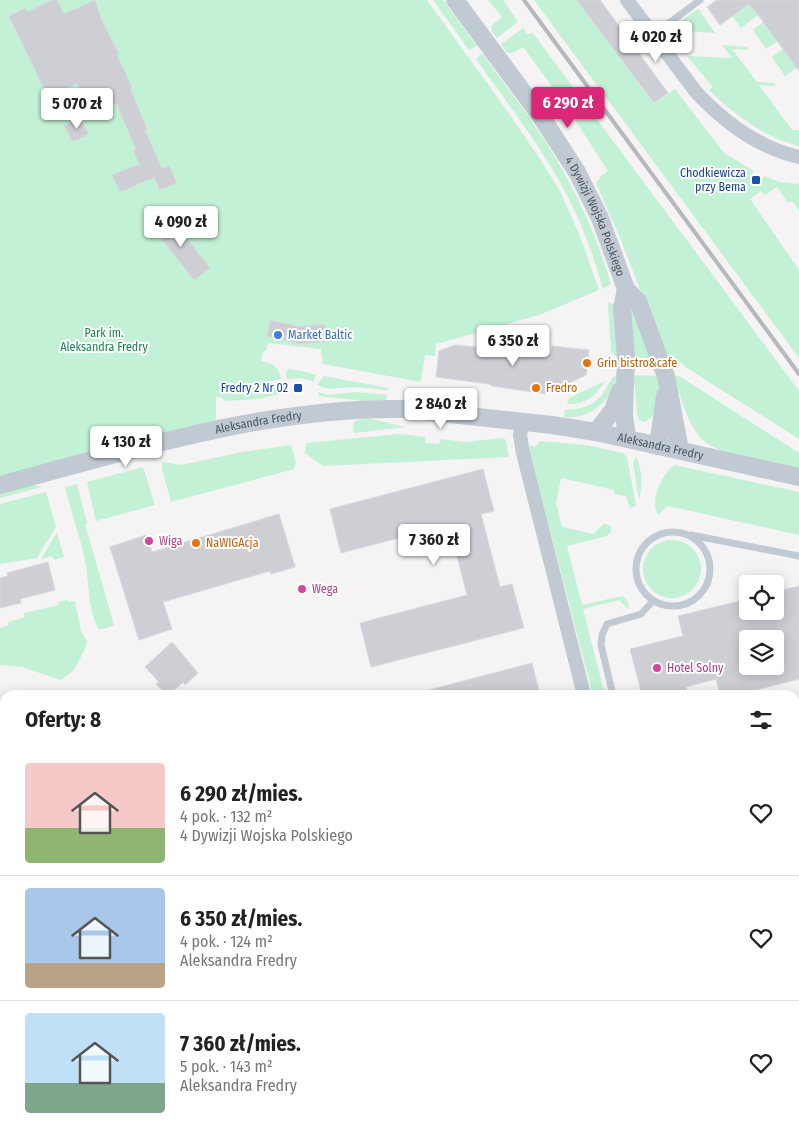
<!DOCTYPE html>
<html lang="pl">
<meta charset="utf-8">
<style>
:root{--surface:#fff;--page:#f6f6f6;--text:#222;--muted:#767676;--line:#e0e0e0;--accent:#db2777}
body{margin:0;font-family:"Fira Sans Condensed",sans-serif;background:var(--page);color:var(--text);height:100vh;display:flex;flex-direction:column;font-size:19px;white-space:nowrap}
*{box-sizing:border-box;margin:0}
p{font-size:16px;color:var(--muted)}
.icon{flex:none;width:28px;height:28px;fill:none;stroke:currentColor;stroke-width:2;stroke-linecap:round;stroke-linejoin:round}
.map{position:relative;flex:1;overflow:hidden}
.sheet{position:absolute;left:0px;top:690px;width:800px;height:446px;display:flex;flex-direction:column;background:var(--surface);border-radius:15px 15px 0 0;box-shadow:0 2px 12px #0003}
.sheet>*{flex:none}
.controls{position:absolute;left:739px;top:575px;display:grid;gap:10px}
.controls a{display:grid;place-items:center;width:45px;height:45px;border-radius:5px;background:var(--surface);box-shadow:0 2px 12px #0003;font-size:25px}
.price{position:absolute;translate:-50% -42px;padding:0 11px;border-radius:5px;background:#fff;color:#222;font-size:16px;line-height:32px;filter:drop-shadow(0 1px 2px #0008)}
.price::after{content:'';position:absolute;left:50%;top:30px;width:15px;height:11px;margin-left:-8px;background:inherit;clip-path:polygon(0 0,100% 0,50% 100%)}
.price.selected{background:var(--accent);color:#fff}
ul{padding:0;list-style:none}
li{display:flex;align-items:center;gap:15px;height:125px;padding:0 25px}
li+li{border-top:1px solid var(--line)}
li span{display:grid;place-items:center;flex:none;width:140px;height:100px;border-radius:5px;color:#555}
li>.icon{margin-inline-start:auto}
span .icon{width:60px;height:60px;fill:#fffc;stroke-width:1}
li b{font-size:21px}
h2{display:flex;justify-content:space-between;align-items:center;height:60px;padding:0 25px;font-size:21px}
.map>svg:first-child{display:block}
.green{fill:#c3f1d5}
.building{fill:#cdcfd5;stroke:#d7d9de;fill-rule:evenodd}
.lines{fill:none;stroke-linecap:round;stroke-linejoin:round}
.service{stroke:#c1cad2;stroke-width:7}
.minor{stroke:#c1cad2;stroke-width:14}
.tertiary{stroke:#c1cad2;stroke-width:18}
.rail{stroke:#b5b8bd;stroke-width:4}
.transit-dot{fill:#1a4fb4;stroke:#fff;stroke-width:2}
.shop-dot{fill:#3f7fe0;stroke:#fff;stroke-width:2}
.food-dot{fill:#e8710a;stroke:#fff;stroke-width:2}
.hotel-dot{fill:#d1479c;stroke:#fff;stroke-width:2}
.labels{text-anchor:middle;stroke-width:4;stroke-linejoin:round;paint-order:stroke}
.transit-label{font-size:12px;fill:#164399;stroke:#fff;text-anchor:end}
.street-label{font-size:12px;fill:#4a5661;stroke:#fff}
.park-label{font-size:12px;fill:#17864f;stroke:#fff}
.shop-label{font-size:12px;fill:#366cbe;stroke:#fff;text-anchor:start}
.food-label{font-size:12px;fill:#c56008;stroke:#fff;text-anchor:start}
.hotel-label{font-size:12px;fill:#b23c85;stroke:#fff;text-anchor:start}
</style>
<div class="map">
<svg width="799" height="1136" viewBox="0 0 799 1136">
<rect width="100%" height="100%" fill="#f5f3f3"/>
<g class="green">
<path d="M0,0h427l81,112 32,47 20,32 19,43 20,56 -60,25 -103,29 -1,12 -10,-1 -4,27 -98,-18 -2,-15 -53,-6 -2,8h-3l-2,10c12,3 18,5 20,18l-25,6 -1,6 27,-6 -2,9 -23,5 -31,2 -6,-4h-4v23l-216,56z"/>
<polygon points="433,0 443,0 477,46 469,50"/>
<polygon points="488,0 503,0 518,22 497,38 491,30 492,25 502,17"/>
<polygon points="534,0 577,0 607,40 631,23 638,32 614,50 654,104 675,89 724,153 754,171 751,175 761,180 764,176 779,182 799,184 799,211 792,201 788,203 777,187 765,195 761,191 750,199 799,270 799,358"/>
<polygon points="754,1 762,12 741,28 732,16"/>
<polygon points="698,9 715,33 688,31 680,22"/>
<polygon points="767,19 781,39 766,49 753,30"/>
<polygon points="523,28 528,35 532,32 799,391 799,439 687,368 678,360 668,361 620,238 596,183 601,176 608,171 570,112 561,118 554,116 549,109 550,103 559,96 523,47 513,53 507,53 501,44"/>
<path d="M722,45l25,2 2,3 -17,-1 25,33 17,1 2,3 -17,-1 33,45h7v16c-35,-9 -64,-31 -90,-56l4,-3 -26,-31 45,2z"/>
<polygon points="787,46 799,66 785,76 772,57"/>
<path d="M482,53c30,41 62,82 86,127 18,33 32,68 43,104l-8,5c-9,-31 -19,-61 -34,-90 -25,-49 -61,-95 -93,-140z"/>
<polygon points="608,303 615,304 619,357 615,356 611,351"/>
<polygon points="630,304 652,359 633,358"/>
<polygon points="288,369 302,371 316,375 313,382 302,378 287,379 286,373"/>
<path d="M619,374c-6,25 -28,46 -55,43l1,-7c15,-1 27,-3 37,-15 5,-6 8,-19 17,-21z"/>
<path d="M634,375l24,1c3,15 3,38 -14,46l-5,-2 -2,-7z"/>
<polygon points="324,376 388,388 388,390 355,387 328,389 317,385"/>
<path d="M673,376h6l120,77v15c-26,-5 -82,-11 -99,-31 -13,-15 -20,-43 -27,-61z"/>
<path d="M605,381c-10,16 -19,23 -38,23l2,-6z"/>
<polygon points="318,392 328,395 355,392 387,395 386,400 365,401 319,396"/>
<polygon points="367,418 405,427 354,433 353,424 355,421"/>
<polygon points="400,434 426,437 425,443 439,444 440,439 465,442 503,438 506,440 509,457 323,466 305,453 306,443"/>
<path d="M540,441l46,4 37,8 4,4 9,49 -6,3 -4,-13 -12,-2v-4l-53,-12 -5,25 6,24 32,7 10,-11 7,3v5l-4,5 -40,10 15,59 40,-9c5,2 7,7 6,13l-9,-9 -36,9 22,86h-12l-64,-245 1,-5 5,2z"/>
<polygon points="291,445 296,462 294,469 171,502 162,469 162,462 181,465 242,452"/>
<path d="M636,456c6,14 7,29 3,44l-6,-37z"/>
<path d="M675,465l124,27v43l-131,-29 -10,9c-9,-14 4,-42 17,-50z"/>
<polygon points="143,467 155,505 96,521 87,482"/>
<path d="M77,484l10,39 -2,1 29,101 -9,4h-6c-11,-15 -10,-49 -14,-68 -5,-26 -14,-48 -20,-74z"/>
<polygon points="33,485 42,487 0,498 0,494"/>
<polygon points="46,492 56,527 37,558 0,564 0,504"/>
<polygon points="57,532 64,557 54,560 52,556 41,559"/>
<circle cx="672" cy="569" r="29"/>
<polygon points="68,600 68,602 75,601 81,631 87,642 85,649 74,670 61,680 22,667 0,665 0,628 9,625 8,622 25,617 24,613 59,605 58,602"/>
<polygon points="799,1001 799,1100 795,1102 795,1002"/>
</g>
<g class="building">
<polygon points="52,0 57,0 64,14 95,0 101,18 119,54 117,55 132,87 130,88 147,129 145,130 162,169 169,166 177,183 160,190 154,177 120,192 112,175 139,164 133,150 136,149 116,103 92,115 77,83 48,97 9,16 25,8 27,12"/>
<polygon points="577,0 600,0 668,93 654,103"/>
<polygon points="717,0 799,0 799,71 759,16 749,4 720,25 707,7"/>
<polygon points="80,118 89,134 73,142 64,126"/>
<polygon points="168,215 210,268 194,280 153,228"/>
<polygon points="270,320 301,327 325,324 327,341 300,344 267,336"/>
<polygon points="455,345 551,354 552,346 589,350 586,375 563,386 547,384 546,394 492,386 489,384 436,377 439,351"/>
<polygon points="483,469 494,511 481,514 500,587 512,584 524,628 371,667 360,623 467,595 449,525 341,553 330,509"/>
<polygon points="279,514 295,567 271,574 270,571 163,602 172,629 139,640 110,547 146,535 152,552"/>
<polygon points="48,562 55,590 20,599 21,603 0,608 0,578 8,576 7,573"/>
<path d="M799,586v93l-62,16h-17l-4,-16 -30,8 2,8h-46l-12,-46 53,-13 -5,-20 70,-17v12h27v-19zM748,639h27v27h-27z"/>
<polygon points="172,642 198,673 185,685 183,682 169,695 167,695 156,684 159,682 145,667"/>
<polygon points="532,663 540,695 430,695 429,690"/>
</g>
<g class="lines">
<g class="service">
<polyline points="653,35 700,0"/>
<circle cx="673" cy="569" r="37"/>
<polyline points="691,535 799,556"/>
<polyline points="613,695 601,645 602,635 607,624 641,614 653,601"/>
</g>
<g class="minor">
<path d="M627,0l69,92c28,30 63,56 103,65"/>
<polyline points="522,423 520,435 523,453 584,695"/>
<polyline points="795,1110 799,1109"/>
<polyline points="698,1136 715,1131"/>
</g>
<g class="tertiary">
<path id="s1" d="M455,0l85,115 37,57 23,46 26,71 12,12 24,65 4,10 14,74"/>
<polyline points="626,289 622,308 626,357 624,414 627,438"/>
<polyline points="596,432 613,410 620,391"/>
<polyline points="658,446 665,396"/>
<path id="s2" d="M0,485c132,-35 265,-78 404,-76l148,16 44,7 203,45"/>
</g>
<polyline class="rail" points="524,0 799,374"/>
</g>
<g class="transit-dot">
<rect x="751" y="175" width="10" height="10" rx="2.5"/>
<rect x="293" y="383" width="10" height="10" rx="2.5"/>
</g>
<circle class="shop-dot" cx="278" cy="335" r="5"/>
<g class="food-dot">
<circle cx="587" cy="363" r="5"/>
<circle cx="536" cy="388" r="5"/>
<circle cx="196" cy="543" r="5"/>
</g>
<g class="hotel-dot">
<circle cx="149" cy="541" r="5"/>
<circle cx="302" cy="589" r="5"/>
<circle cx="657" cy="668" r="5"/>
</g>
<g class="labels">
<g class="transit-label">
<text x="746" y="177">Chodkiewicza<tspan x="746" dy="14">przy Bema</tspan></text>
<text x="288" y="392">Fredry 2 Nr 02</text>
</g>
<g class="street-label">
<text dy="4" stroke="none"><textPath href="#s1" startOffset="259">4 Dywizji Wojska Polskiego</textPath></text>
<text dy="4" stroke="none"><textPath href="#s2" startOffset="266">Aleksandra Fredry</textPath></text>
<text dy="4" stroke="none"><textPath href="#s2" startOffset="672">Aleksandra Fredry</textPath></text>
</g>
<g class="park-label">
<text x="104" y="337">Park im.<tspan x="104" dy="14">Aleksandra Fredry</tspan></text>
</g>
<g class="shop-label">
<text x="288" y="339">Market Baltic</text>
</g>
<g class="food-label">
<text x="597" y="367">Grin bistro&amp;cafe</text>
<text x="546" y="392">Fredro</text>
<text x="206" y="547">NaWIGAcja</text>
</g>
<g class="hotel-label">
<text x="159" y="545">Wiga</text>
<text x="312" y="593">Wega</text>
<text x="667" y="672">Hotel Solny</text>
</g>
</g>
</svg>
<div class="controls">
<a><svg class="icon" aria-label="locate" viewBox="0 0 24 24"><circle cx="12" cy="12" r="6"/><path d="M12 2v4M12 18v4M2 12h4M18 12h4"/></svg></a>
<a><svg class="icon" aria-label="layers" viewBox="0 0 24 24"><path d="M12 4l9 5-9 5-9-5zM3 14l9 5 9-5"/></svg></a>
</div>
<b class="price" style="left:656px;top:63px">4 020 zł</b>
<b class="price selected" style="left:568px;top:129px">6 290 zł</b>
<b class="price" style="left:77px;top:130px">5 070 zł</b>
<b class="price" style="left:181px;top:248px">4 090 zł</b>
<b class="price" style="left:513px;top:367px">6 350 zł</b>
<b class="price" style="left:441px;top:430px">2 840 zł</b>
<b class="price" style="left:126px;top:468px">4 130 zł</b>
<b class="price" style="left:434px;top:566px">7 360 zł</b>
<section class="sheet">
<h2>Oferty: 8<svg class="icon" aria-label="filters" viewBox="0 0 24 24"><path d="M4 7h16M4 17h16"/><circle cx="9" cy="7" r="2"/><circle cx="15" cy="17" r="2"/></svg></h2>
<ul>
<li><span style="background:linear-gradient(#f6c9c9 65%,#8fb573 0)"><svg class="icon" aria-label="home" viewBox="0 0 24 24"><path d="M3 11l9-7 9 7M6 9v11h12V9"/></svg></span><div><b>6 290 zł/mies.</b><p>4 pok. · 132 m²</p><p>4 Dywizji Wojska Polskiego</p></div><svg class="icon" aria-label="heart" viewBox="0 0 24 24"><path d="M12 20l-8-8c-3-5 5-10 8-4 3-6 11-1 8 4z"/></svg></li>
<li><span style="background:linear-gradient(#a9c7e8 75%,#b9a48a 0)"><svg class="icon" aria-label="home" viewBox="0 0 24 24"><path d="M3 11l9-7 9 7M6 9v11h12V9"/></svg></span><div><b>6 350 zł/mies.</b><p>4 pok. · 124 m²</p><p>Aleksandra Fredry</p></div><svg class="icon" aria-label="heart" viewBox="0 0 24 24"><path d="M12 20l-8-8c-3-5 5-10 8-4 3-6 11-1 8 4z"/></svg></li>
<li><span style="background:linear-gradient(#bfe0f5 70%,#7fa58c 0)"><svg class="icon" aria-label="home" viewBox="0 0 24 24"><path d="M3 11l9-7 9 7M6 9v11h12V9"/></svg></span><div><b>7 360 zł/mies.</b><p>5 pok. · 143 m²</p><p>Aleksandra Fredry</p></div><svg class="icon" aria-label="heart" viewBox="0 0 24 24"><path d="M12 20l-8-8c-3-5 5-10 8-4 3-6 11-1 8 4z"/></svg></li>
</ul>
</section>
</div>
